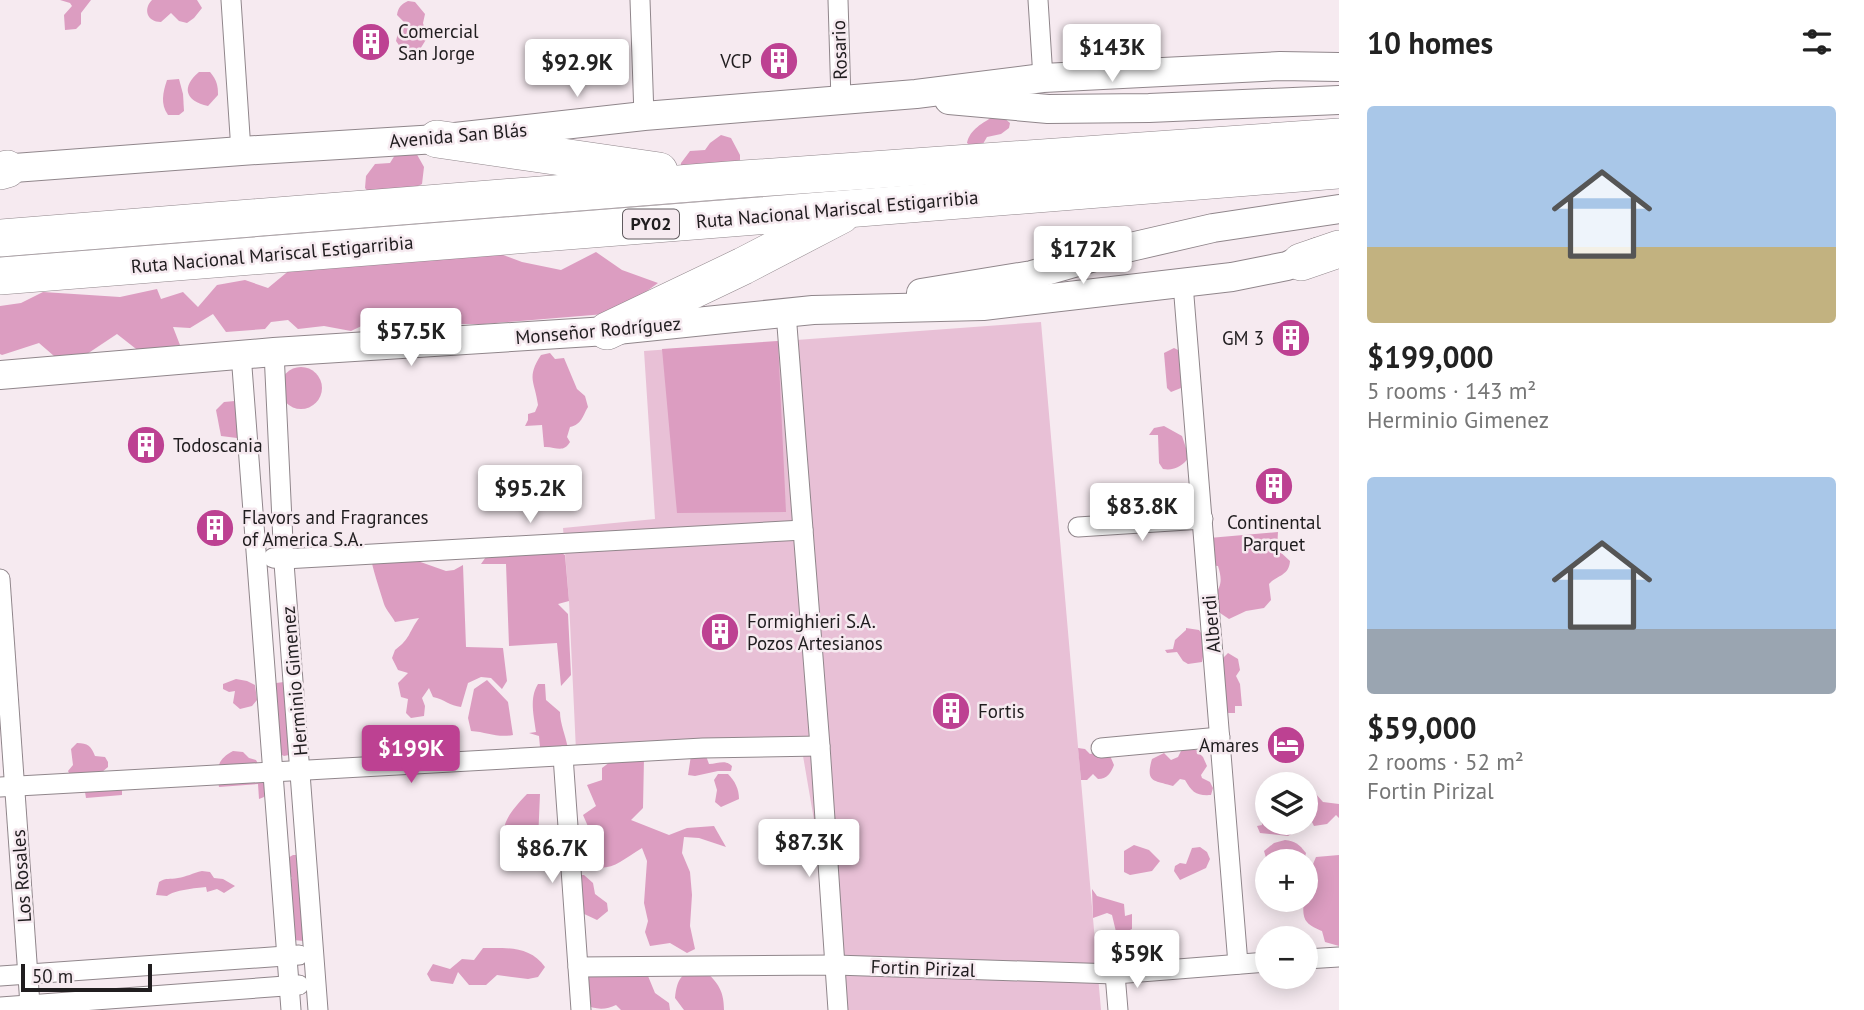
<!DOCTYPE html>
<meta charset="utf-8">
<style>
:root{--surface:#fff;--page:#f2f2f2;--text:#222;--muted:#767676;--accent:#bd4192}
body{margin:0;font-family:"PT Sans",sans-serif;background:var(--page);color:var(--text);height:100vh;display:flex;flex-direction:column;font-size:26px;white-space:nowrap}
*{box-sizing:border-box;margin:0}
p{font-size:23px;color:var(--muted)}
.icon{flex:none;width:38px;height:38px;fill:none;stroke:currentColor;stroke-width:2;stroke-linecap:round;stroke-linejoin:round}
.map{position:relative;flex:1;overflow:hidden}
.drawer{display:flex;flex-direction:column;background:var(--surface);width:525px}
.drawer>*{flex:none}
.tools{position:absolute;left:1255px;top:772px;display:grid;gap:14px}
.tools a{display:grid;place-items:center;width:63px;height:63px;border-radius:50%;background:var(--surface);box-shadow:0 4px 18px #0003;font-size:35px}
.scale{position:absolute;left:21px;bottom:18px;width:131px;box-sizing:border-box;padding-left:7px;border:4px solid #201d1f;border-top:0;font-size:19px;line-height:24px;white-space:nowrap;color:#201d1f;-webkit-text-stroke:5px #f6eaf0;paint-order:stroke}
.price{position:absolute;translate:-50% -60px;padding:0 16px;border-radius:7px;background:#fff;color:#222;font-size:23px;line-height:46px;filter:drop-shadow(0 2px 4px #0008)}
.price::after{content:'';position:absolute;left:50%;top:42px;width:21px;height:16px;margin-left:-10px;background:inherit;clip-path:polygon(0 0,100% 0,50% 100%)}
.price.on{background:var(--accent);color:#fff}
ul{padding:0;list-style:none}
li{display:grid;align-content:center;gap:14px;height:371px;padding:0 28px}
li span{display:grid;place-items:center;height:217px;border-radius:7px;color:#555}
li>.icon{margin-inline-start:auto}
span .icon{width:126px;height:126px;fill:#fffc;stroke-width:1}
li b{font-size:30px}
h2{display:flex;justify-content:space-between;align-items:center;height:84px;padding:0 28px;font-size:30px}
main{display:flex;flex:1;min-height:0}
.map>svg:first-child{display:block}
.green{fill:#e8c0d6}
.forest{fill:#dc9dc1}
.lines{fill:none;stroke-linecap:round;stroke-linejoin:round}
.street-casing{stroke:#90868b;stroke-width:21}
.secondary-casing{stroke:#90868b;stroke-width:30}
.highway-casing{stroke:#90868b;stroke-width:38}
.street{stroke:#fff;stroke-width:19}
.secondary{stroke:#fff;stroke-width:28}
.highway{stroke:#fff;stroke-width:37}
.labels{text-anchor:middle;stroke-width:5;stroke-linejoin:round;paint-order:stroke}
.shield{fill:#f6eaf0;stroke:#605a5e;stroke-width:2}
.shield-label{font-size:18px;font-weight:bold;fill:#201d1f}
.poi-label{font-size:19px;fill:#201d1f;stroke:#f6eaf0;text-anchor:start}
.street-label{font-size:19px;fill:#201d1f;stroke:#f6eaf0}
</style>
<main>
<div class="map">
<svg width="1339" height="1010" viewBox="0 0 1339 1010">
<rect width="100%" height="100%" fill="#f6eaf0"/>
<polygon class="green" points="1041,322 1101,1010 843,1010 840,972 802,750 576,751 569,601 563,528 655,519 644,351"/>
<g class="forest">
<polygon points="60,0 91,0 81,13 81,24 76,29 65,30 64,15 72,6 70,3"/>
<path d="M152,0h45l5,8 -8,10 -7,5 -8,-2 -8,-8 -10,9c-14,0 -18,-13 -9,-22z"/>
<path d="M408,1l7,1 10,12 -2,9 4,15 -10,16 -6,2 -10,-8 -5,-7 2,-8 9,-8 -10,-10c1,-7 4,-11 11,-14z"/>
<path d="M199,72h11c7,8 8,14 8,23l-10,11c-23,-5 -27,-19 -9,-34z"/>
<path d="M179,79l4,15 1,17 -5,4h-11c-8,-11 -5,-23 -1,-35z"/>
<path d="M994,116l10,2 6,5 -1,5 -8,6 -14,3 -7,12 -3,2 -10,-8c3,-14 16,-20 27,-27z"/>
<polygon points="721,135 731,138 740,155 740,165 680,176 681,163 690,151 705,150 710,143"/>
<polygon points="415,151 424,167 422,184 410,190 370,194 365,188 366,176 375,164 390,163 395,155"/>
<polygon points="487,249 522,262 561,270 596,252 622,270 658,283 617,313 484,324 454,324 439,311 402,323 387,314 351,331 324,326 298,329 288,320 271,322 265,329 226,332 213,314 190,328 173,327 180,345 140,352 117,334 84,356 54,356 39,343 2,355 0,354 0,306 21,303 43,292 120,297 157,289 161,299 183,292 198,307 217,285 245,280 268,288 303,259 353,263 365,266 393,259 422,256 449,259"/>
<polygon points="778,341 786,512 677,513 662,349"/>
<polygon points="1174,348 1184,353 1186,386 1171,392 1167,388 1164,353"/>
<path d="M550,353l5,6 9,-1 13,31 8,7 3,11c-6,10 -6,17 -18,20l-3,10 3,5c-7,12 -15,4 -26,5l-2,-22 -17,1 3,-6v-6l7,-2 3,-7c-3,-24 -12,-27 3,-50z"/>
<circle cx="301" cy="388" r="21"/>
<polygon points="235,401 240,432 237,438 221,436 216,410 224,402"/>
<path d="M1164,426l18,10 7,21c-6,9 -15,14 -26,12l-4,-6 -1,-28h-9l5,-7z"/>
<path d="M1278,532l-1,17 13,12c-1,15 -13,14 -21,23l2,16 -7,8 -18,3 -17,8 -12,-8 -3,-15c8,-11 8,-17 4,-30l-11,-1 2,-27z"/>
<polygon points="492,548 556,550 565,555 569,601 558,604 568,614 571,675 561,686 557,643 509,646 506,564 481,564"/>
<path d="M370,554l42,5 34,12 8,-1 9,-5 3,82 37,1 4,33 -5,8 -11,-11 -10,-1 -13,6 -7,24c-11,-1 -17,-8 -28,-10l-4,-9 -7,10 3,8 -1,10 -13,2 -5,-5 2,-14 -7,-2 -3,-14 10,-10 -10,-3 -6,-12 3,-8c16,-12 13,-17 24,-32l-24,4c-3,-6 -9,-12 -11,-18 -5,-17 -11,-33 -14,-50z"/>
<polygon points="1186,628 1199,630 1206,640 1202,662 1188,664 1183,661 1177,652 1167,653 1165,650 1173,649 1175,640 1186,630"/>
<polygon points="1228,653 1238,659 1240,670 1236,676 1240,684 1242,706 1235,706 1235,713 1222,713 1221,660"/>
<polygon points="236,679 247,681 255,685 257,700 252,706 240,709 233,703 235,691 229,692 223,689 223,684"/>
<path d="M487,680l21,22 5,33c-16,3 -26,-3 -42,-4l-3,-13 6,-29z"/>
<polygon points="284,682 292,748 289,755 284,756 280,754 273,688 276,683"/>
<path d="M538,684h7l1,16 14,12c0,12 6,24 8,37l-18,5 -10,-7 -1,-11 -10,-3 7,-1c-2,-16 -7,-34 2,-48z"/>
<path d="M77,743c11,0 14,3 18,13l10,1 3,5v5l-6,5 20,17v6l-36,3 -1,-6 6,-8 -20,-7 -3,-6 5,-6 -2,-16z"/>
<path d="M703,748l6,16c9,0 16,-5 23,2l-1,5h-13l-23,5 -7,-1 4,-26z"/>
<path d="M1078,748l7,1 5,5 18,-3 6,14c-3,8 -7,14 -16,14l-5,-5 -6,6h-6z"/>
<path d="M1182,749l14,1 7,7 4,9 -6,9 1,3 8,4 3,6 -2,7c-15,1 -19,-3 -26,-15l-5,-1 -7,7c-19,-6 -28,-3 -21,-27l12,-6 7,7 7,-3z"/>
<path d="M233,751l10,1 6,6 7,2c6,11 13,25 8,37l-5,2 -1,-15 -39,3c-3,-17 -3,-27 14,-36z"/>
<path d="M644,758l-1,50 -12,12 38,15 18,-7 27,-2 12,21 -27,-9 -15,-1 -2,16 8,19 2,23 -2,31 5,23 -8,4 -17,-10 -20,3 -5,-14 3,-11 -4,-18 3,-42 -5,-13c-26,16 -33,27 -64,14l-9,-23 21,-8 -7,-16 13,-9 -9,-21 15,-5v-12l12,-9z"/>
<path d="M718,774h10c7,7 11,15 11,25l-18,8 -6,-5 2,-12 -3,-10z"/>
<polygon points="1262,790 1267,791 1267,822 1300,823 1296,828 1298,830 1288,836 1260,833 1257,826 1262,825 1259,792"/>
<polygon points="1306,792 1315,793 1323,802 1339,804 1339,818 1336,815 1327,824 1314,826 1311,820 1306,818"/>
<path d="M527,794h13l-2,47 -20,28h-12c-5,-39 -7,-46 21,-75z"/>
<path d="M1285,840c10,1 14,4 21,13l-2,8h-37l-3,-10 10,-8z"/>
<polygon points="1134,845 1149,850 1160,861 1152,871 1130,875 1124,872 1124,851"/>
<polygon points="1200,847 1207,852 1210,859 1206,868 1180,880 1174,871 1175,866 1180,863 1186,864 1192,848"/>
<polygon points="293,855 300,855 304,941 293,940 287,882 292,878 287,874 286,859"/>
<path d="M1339,855v91l-14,-4 -3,-11c-5,-2 -12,-5 -15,-9 -10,-10 3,-52 9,-65z"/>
<path d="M202,871l8,1 4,6 9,1 12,7 -11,7 -7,-4 -10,3 -1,-5c-10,1 -32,3 -39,9l-11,-1 3,-13c8,-5 10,-2 19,-4 8,-1 15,-5 24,-7z"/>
<polygon points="579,875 584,875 593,883 595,894 607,903 608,911 597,920 580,912"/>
<polygon points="1092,889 1097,896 1124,904 1125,916 1132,914 1132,929 1117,936 1112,915 1107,913 1093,918"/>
<path d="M483,948c24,0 47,-2 62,19l-7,10 -10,2 -31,-4 -11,10h-17l-11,-13 -5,12 -22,-3 -4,-7 6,-10 17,5 12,-10 12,1z"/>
<path d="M701,967c15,14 23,21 23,43h-40l-9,-12c2,-20 7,-26 26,-31z"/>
<path d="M597,970l42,1 9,5 7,17 14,10 1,7h-49l-5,-5c-10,5 -21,5 -32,-1l5,-27z"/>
</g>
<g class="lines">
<g class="street-casing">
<g id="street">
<polyline points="231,0 241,151"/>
<polyline points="640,0 644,116"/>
<polyline points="838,0 841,101"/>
<polyline points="1038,0 1043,78"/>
<polyline points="1183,284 1238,964"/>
<polyline points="786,313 820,746 838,1010"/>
<polyline points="274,352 284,563 318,1010"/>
<polyline points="241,354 291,1010"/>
<polyline points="1078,527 1203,519"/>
<polyline points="273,558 284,559 803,530"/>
<polyline points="0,579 30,1005"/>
<polyline points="1101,748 1220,737"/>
<polyline points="563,756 581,1010"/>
<polyline points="0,787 703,748 820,746"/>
<polyline points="1306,959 1339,957"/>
<polyline points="578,967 835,965 1115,974 1267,962"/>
<polyline points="1115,974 1118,1010"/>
<polyline points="0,976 299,955"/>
<polyline points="0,1007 299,985"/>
</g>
</g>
<g class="secondary-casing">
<g id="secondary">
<polyline points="949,100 1048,109 1149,108 1339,100"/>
<polyline points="0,169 241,151 437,139 644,116 916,94 1043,78 1280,66 1339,67"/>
<polyline points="921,293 1032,275 1122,249 1213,228 1339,209"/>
<polyline points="0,375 274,352 607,331 813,310 983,306 1232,277 1287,266 1318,252"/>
</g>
</g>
<g class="highway-casing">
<g id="highway">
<polyline points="437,139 659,171"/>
<polyline points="0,171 7,169"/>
<polyline points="0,238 729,180 1339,137"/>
<polyline points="1301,262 1339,249"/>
<polyline points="0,276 1339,170"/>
<polyline points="607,331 743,266 841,215"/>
</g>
</g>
<use href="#street" class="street"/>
<use href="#secondary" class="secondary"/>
<use href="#highway" class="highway"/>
</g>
<defs>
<g id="building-disc" transform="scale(2.0125)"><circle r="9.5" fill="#bd4192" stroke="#f6eaf0"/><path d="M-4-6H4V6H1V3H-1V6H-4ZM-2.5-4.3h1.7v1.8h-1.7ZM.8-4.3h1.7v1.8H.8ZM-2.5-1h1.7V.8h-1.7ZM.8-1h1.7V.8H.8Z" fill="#fff"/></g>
<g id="hotel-disc" transform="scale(2.0125)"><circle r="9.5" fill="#bd4192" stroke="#f6eaf0"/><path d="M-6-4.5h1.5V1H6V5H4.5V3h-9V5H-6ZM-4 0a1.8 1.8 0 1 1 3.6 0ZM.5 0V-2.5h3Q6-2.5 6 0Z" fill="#fff"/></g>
</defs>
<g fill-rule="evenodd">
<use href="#building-disc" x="371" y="42"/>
<use href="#building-disc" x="779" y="61"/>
<use href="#building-disc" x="1291" y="338"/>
<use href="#building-disc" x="146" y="445"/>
<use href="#building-disc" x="1274" y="486"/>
<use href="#building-disc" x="215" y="528"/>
<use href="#building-disc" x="720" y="632"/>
<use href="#building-disc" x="951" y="711"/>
<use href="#hotel-disc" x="1286" y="745"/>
</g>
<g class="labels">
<rect class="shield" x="623" y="209.5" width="56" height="29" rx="5"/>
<g class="shield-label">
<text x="651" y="230">PY02</text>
</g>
<g class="poi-label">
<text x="398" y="38">Comercial<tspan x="398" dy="22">San Jorge</tspan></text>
<text x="752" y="68" text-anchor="end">VCP</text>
<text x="1264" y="345" text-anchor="end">GM 3</text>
<text x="173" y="452">Todoscania</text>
<text x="242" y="524">Flavors and Fragrances<tspan x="242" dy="22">of America S.A.</tspan></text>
<text x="1274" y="529" text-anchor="middle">Continental<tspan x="1274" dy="22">Parquet</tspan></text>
<text x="747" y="628">Formighieri S.A.<tspan x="747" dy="22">Pozos Artesianos</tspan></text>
<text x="978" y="718">Fortis</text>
<text x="1259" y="752" text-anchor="end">Amares</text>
</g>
<g class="street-label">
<text transform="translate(839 50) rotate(-92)" y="7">Rosario</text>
<text transform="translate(458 135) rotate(-5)" y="7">Avenida San Blás</text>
<text transform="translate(837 209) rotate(-5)" y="7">Ruta Nacional Mariscal Estigarribia</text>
<text transform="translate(272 254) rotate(-5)" y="7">Ruta Nacional Mariscal Estigarribia</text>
<text transform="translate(598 330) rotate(-5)" y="7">Monseñor Rodríguez</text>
<text transform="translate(1211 624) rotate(-95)" y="7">Alberdi</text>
<text transform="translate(294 681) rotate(-95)" y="7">Herminio Gimenez</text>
<text transform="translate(21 876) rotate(-94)" y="7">Los Rosales</text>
<text transform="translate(923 968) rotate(2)" y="7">Fortin Pirizal</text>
</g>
</g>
</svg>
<div class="tools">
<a><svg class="icon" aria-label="layers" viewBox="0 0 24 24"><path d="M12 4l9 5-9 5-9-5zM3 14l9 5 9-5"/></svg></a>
<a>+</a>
<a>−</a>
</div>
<div class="scale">50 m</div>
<b class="price" style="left:1112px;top:84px">$143K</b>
<b class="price" style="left:577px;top:99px">$92.9K</b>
<b class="price" style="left:1083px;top:286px">$172K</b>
<b class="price" style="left:411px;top:368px">$57.5K</b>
<b class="price" style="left:530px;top:525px">$95.2K</b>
<b class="price" style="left:1142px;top:543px">$83.8K</b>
<b class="price on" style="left:411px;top:785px">$199K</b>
<b class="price" style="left:809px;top:879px">$87.3K</b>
<b class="price" style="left:552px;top:885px">$86.7K</b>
<b class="price" style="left:1137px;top:990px">$59K</b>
</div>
<section class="drawer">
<h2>10 homes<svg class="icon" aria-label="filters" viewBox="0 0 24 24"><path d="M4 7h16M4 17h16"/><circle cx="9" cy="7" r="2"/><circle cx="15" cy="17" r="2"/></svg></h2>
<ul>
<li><span style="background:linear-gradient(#a9c7e8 65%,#c2b280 0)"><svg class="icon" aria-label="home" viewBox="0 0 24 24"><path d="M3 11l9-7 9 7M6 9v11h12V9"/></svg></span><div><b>$199,000</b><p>5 rooms · 143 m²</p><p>Herminio Gimenez</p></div></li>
<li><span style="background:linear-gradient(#a9c7e8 70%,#9aa5b1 0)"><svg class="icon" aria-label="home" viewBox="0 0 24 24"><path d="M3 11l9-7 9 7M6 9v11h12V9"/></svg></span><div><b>$59,000</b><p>2 rooms · 52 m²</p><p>Fortin Pirizal</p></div></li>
</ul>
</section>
</main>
